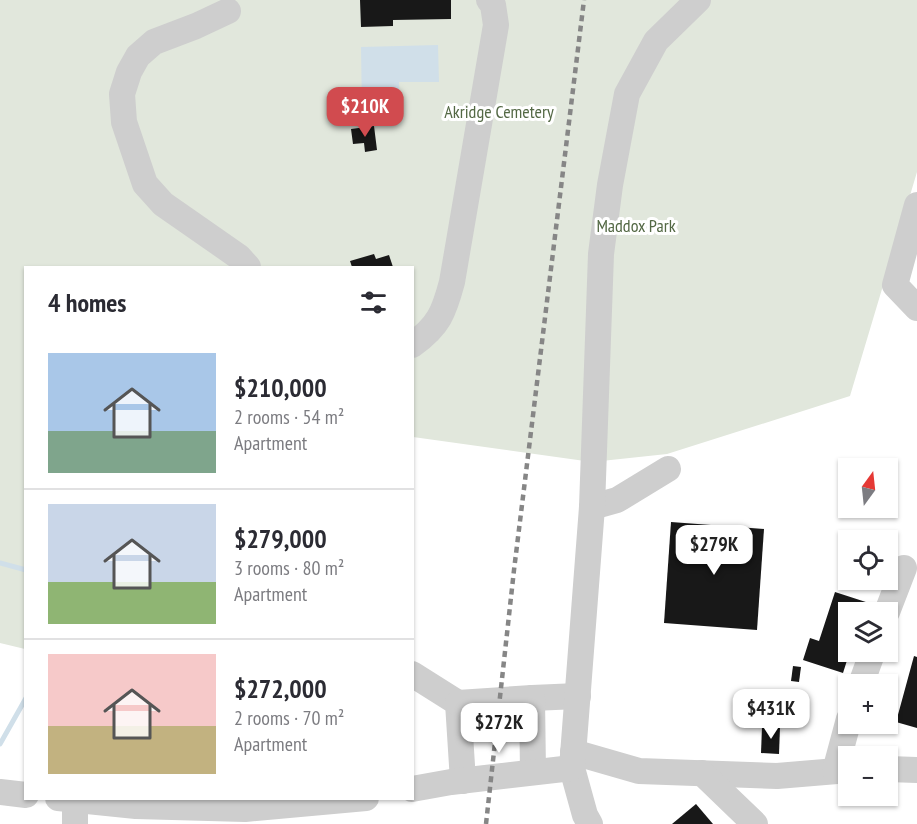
<!DOCTYPE html>
<meta charset="utf-8">
<style>
:root{--surface:#fff;--page:#f2f2f3;--text:#2b2b33;--muted:#7c7c81;--line:#e1e1e2;--accent:#d14b4f}
body{margin:0;font-family:"PT Sans Narrow",sans-serif;background:var(--page);color:var(--text);height:100vh;display:flex;flex-direction:column;font-size:22px;white-space:nowrap}
*{box-sizing:border-box;margin:0}
p{font-size:20px;color:var(--muted)}
.icon{flex:none;width:33px;height:33px;fill:none;stroke:currentColor;stroke-width:2;stroke-linecap:round;stroke-linejoin:round}
.map{position:relative;flex:1;overflow:hidden}
.details{position:absolute;left:24px;top:266px;width:390px;height:534px;display:flex;flex-direction:column;background:var(--surface);border-radius:0px;box-shadow:0 2px 4px #0004}
.details>*{flex:none}
.needle{width:39px;rotate:15deg}
.fabs{position:absolute;left:838px;top:458px;display:grid;gap:12px}
.fabs a{display:grid;place-items:center;width:60px;height:60px;border-radius:0px;background:var(--surface);box-shadow:0 2px 4px #0004;font-size:30px}
.price{position:absolute;translate:-50% -51px;padding:0 14px;border-radius:12px;background:#fff;color:#222;font-size:20px;line-height:39px;filter:drop-shadow(0 2px 3px #0008)}
.price::after{content:'';position:absolute;left:50%;top:36px;width:18px;height:14px;margin-left:-9px;background:inherit;clip-path:polygon(0 0,100% 0,50% 100%)}
.price.current{background:var(--accent);color:#fff}
ul{padding:0;list-style:none}
li{display:flex;align-items:center;gap:18px;height:150px;padding:0 24px}
li+li{border-top:2px solid var(--line)}
li span{display:grid;place-items:center;flex:none;width:168px;height:120px;border-radius:0px;color:#555}
li>.icon{margin-inline-start:auto}
span .icon{width:72px;height:72px;fill:#fffc;stroke-width:1}
li b{font-size:26px}
h2{display:flex;justify-content:space-between;align-items:center;height:72px;padding:0 24px;font-size:26px}
.map>svg:first-child{display:block}
.green{fill:#e1e7dc}
.water{fill:#d0dfe9}
.lines{fill:none;stroke-linecap:round;stroke-linejoin:round}
.stream{stroke:#d0dfe9;stroke-width:5}
.building{fill:#181818}
.minor{stroke:#cecece;stroke-width:26}
.rail{stroke:#868686;stroke-width:4.5;stroke-dasharray:6 4.5;stroke-linecap:butt}
.labels{text-anchor:middle;stroke-width:6;stroke-linejoin:round;paint-order:stroke}
.park-label{font-size:18px;fill:#536844;stroke:#fff}
</style>
<div class="map">
<svg width="917" height="824" viewBox="0 0 917 824">
<rect width="100%" height="100%" fill="#fff"/>
<polygon class="green" points="0,0 917,0 917,172 850,396 667,454 592,462 413,437 412,267 26,267 25,649 0,643"/>
<polygon class="water" points="438,45 439,82 399,82 400,111 362,112 361,47"/>
<g class="lines">
<g class="stream">
<polyline points="0,563 26,570"/>
<polyline points="0,744 26,698"/>
</g>
</g>
<g class="building">
<polygon points="360,0 451,0 451,19 393,20 393,26 361,27"/>
<polygon points="374,126 377,150 365,152 364,143 353,144 351,129"/>
<polygon points="374,254 376,259 389,255 393,267 352,267 350,261"/>
<polygon points="671,522 764,529 757,630 664,623"/>
<polygon points="835,592 872,604 870,612 849,612 850,651 843,673 803,660 810,638 819,641"/>
<polygon points="914,656 917,657 917,728 896,722"/>
<polygon points="793,666 801,667 799,682 791,681"/>
<polygon points="762,727 780,727 779,754 761,753"/>
<polygon points="696,804 713,824 672,824"/>
</g>
<g class="lines">
<g class="minor">
<polyline points="228,11 196,26 154,42 138,56 129,72 122,94 124,122 145,184 163,204 239,257 248,267"/>
<polyline points="917,205 895,285 917,308"/>
<path d="M412,345c27,-19 32,-33 40,-63l44,-257 -3,-20 -4,-5"/>
<polyline points="592,507 617,500 668,469"/>
<polyline points="887,612 904,568"/>
<polyline points="412,674 458,703 463,781"/>
<polyline points="861,684 873,651"/>
<polyline points="532,698 578,696"/>
<polyline points="458,703 532,698 533,772"/>
<polyline points="573,752 639,771 777,776 849,770"/>
<polyline points="572,768 585,815 590,824"/>
<polyline points="888,769 917,770"/>
<polyline points="835,771 849,719"/>
<polyline points="702,773 755,824"/>
<polyline points="412,789 451,782 572,768 592,507 601,254 610,185 627,94 656,41 698,0"/>
<polyline points="0,792 26,795"/>
<polyline points="58,798 136,806 245,809 366,798"/>
<polyline points="75,824 75,800"/>
</g>
<polyline class="rail" points="486,824 514,570 584,0"/>
</g>
<g class="labels">
<g class="park-label">
<text x="499" y="118">Akridge Cemetery</text>
<text x="636" y="232">Maddox Park</text>
</g>
</g>
</svg>
<div class="fabs">
<a><svg class="needle" viewBox="-14 -14 28 28"><path d="M0-13l5 13h-10z" fill="#e53935"/><path d="M0 13l5-13h-10z" fill="#7c7c81"/></svg></a>
<a><svg class="icon" aria-label="locate" viewBox="0 0 24 24"><circle cx="12" cy="12" r="6"/><path d="M12 2v4M12 18v4M2 12h4M18 12h4"/></svg></a>
<a><svg class="icon" aria-label="layers" viewBox="0 0 24 24"><path d="M12 4l9 5-9 5-9-5zM3 14l9 5 9-5"/></svg></a>
<a>+</a>
<a>−</a>
</div>
<b class="price current" style="left:365px;top:138px">$210K</b>
<b class="price" style="left:714px;top:576px">$279K</b>
<b class="price" style="left:771px;top:740px">$431K</b>
<b class="price" style="left:499px;top:754px">$272K</b>
<section class="details">
<h2>4 homes<svg class="icon" aria-label="filters" viewBox="0 0 24 24"><path d="M4 7h16M4 17h16"/><circle cx="9" cy="7" r="2"/><circle cx="15" cy="17" r="2"/></svg></h2>
<ul>
<li><span style="background:linear-gradient(#a9c7e8 65%,#7fa58c 0)"><svg class="icon" aria-label="home" viewBox="0 0 24 24"><path d="M3 11l9-7 9 7M6 9v11h12V9"/></svg></span><div><b>$210,000</b><p>2 rooms · 54 m²</p><p>Apartment</p></div></li>
<li><span style="background:linear-gradient(#c9d6e8 65%,#8fb573 0)"><svg class="icon" aria-label="home" viewBox="0 0 24 24"><path d="M3 11l9-7 9 7M6 9v11h12V9"/></svg></span><div><b>$279,000</b><p>3 rooms · 80 m²</p><p>Apartment</p></div></li>
<li><span style="background:linear-gradient(#f6c9c9 60%,#c2b280 0)"><svg class="icon" aria-label="home" viewBox="0 0 24 24"><path d="M3 11l9-7 9 7M6 9v11h12V9"/></svg></span><div><b>$272,000</b><p>2 rooms · 70 m²</p><p>Apartment</p></div></li>
</ul>
</section>
</div>
